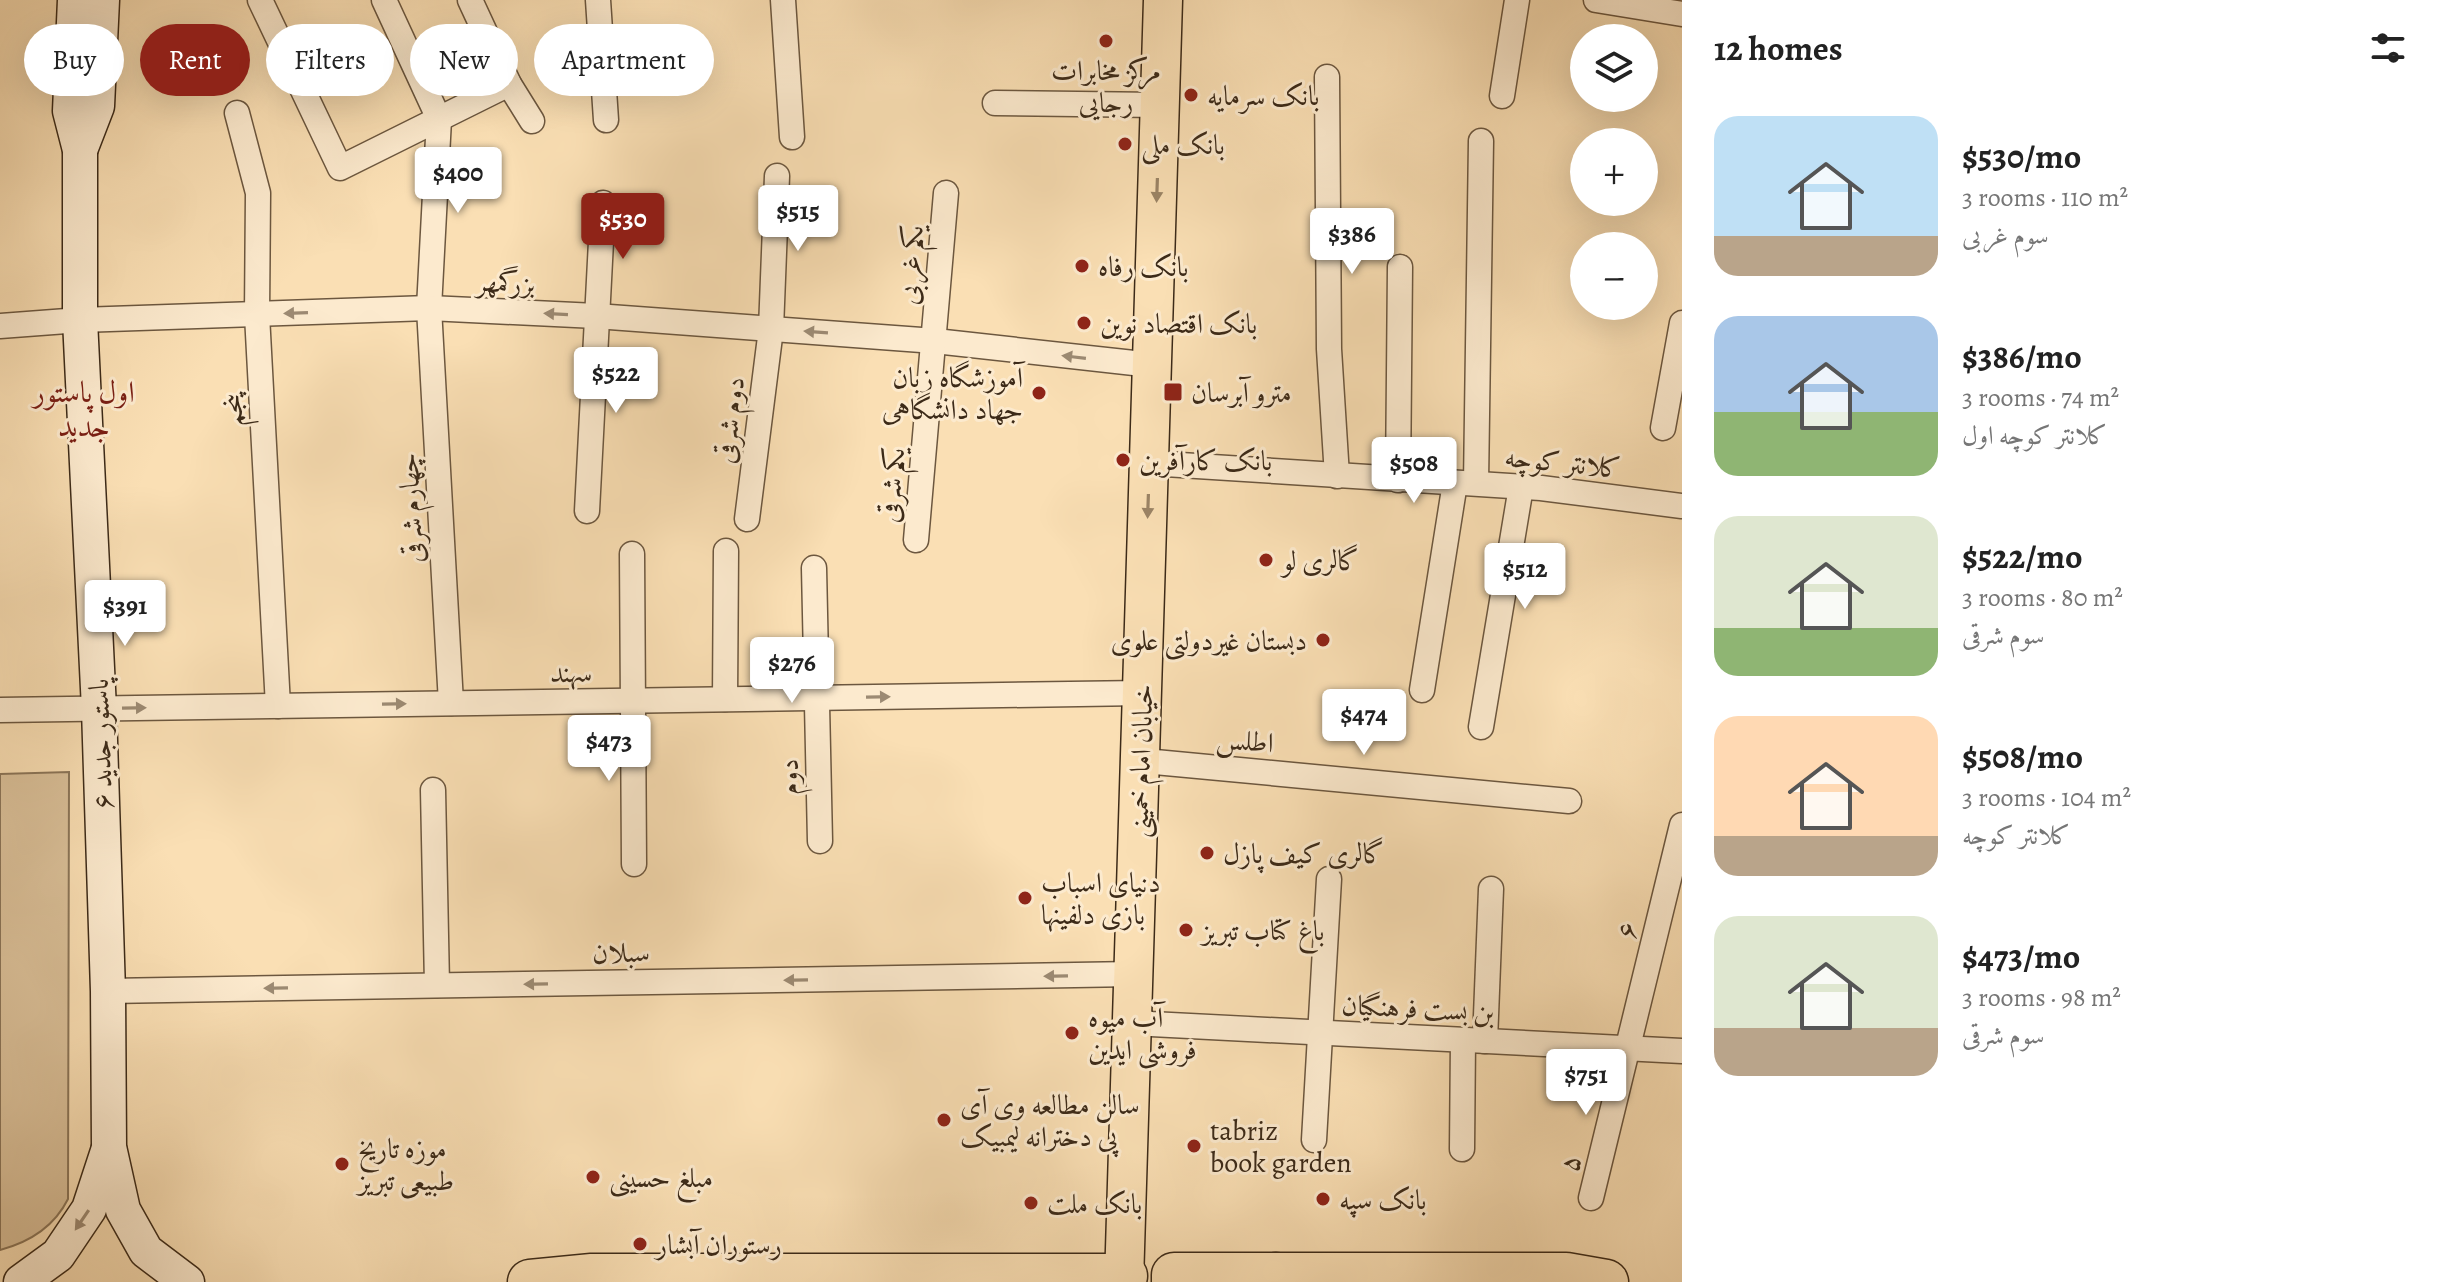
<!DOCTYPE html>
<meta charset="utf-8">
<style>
:root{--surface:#fff;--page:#f2f2f2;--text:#222;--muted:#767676;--accent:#8f2418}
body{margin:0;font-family:Alegreya,Amiri,serif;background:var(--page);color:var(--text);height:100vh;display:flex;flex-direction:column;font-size:30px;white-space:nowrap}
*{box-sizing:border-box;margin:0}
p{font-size:26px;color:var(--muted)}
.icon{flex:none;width:44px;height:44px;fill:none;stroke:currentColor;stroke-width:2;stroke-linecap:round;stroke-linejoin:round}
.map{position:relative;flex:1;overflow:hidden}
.drawer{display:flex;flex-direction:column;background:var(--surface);width:760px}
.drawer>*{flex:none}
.guide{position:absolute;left:24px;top:24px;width:760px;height:72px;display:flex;gap:16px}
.tools{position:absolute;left:1570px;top:24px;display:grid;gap:16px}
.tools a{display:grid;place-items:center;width:88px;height:88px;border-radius:50%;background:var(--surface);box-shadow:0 8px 32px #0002;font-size:40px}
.price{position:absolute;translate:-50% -68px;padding:0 18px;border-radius:8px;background:#fff;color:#222;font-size:26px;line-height:52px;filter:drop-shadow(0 2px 4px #0008)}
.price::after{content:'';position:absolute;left:50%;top:48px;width:24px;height:18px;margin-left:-12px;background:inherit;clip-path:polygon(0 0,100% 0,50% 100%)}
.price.on{background:var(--accent);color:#fff}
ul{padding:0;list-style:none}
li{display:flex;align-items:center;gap:24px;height:200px;padding:0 32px}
li span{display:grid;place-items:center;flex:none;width:224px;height:160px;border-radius:24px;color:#555}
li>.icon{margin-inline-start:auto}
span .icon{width:96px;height:96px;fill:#fffc;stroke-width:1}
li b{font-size:34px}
h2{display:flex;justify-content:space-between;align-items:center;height:96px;padding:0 32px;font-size:34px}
.chip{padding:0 28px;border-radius:36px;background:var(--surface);box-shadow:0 8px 32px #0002;font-size:28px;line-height:72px}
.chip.on{background:var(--accent);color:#fff}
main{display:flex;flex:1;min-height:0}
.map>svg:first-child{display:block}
.green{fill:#dac099;stroke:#8b7558;stroke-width:2}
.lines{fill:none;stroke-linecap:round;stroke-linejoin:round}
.street-casing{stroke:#6c573f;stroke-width:27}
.secondary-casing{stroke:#3c2a18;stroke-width:37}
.primary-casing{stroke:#3c2a18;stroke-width:41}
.highway-casing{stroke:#3c2a18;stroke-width:47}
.street{stroke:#fceace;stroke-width:24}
.secondary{stroke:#fceace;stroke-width:34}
.primary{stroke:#fadfb4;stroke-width:38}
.highway{stroke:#fadfb4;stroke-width:44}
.oneway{fill:#9b8466}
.oneway2{fill:#9c8a73}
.poi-dot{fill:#8f2418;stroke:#fceace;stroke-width:3}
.labels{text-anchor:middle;stroke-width:6;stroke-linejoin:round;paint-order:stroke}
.poi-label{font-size:28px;fill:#3c2a18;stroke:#fceace;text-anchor:start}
.street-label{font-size:28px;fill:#3c2a18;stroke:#fceace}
.neighbourhood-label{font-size:30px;fill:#7a1f14;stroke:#fceace}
</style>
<main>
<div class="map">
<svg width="1682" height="1282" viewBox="0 0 1682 1282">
<rect width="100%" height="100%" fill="#fadfb4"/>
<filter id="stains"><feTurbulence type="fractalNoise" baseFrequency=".0025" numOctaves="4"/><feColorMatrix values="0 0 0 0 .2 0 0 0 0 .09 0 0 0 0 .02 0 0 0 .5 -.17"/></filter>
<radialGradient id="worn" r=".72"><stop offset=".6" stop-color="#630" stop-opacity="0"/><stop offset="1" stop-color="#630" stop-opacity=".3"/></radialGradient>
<path class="green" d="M69,772l-1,427c-14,28 -38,43 -68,51v-476z"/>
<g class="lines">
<g class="street-casing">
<g id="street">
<polyline points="260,0 340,168 509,84"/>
<polyline points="384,0 439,119 429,308 451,703"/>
<polyline points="470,0 509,84 532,121"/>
<polyline points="598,0 606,120"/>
<polyline points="783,0 792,137"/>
<polyline points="1596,0 1682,14"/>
<polyline points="1327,77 1329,349 1337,476"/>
<polyline points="1502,96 1517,0"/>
<polyline points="995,103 1160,105"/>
<polyline points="237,113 258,193 257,315 278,706"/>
<polyline points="0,326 80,320 429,308 596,316 935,341 1152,365"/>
<polyline points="1663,428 1682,323"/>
<polyline points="1149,463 1541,488 1682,506"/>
<polyline points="1398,480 1400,267"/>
<polyline points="1476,483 1481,141"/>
<polyline points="587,511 603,203"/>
<polyline points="747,519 771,329 777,176"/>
<polyline points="916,540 946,193"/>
<polyline points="632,554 634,864"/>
<polyline points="814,568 820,841"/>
<polyline points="1422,690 1455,483"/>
<polyline points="725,699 726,551"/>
<polyline points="0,710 1142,693"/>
<polyline points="1481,727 1521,487"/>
<polyline points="1140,757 1155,762 1569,801"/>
<polyline points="433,790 437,985"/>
<polyline points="108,991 1134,974"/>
<polyline points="1133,1019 1151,1024 1682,1051"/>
<polyline points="1485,1041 1491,889"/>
<polyline points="1314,1140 1329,879"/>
<polyline points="1462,1149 1463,1040"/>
<polyline points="1591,1198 1682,825"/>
</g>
</g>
<g class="secondary-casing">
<g id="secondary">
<polyline points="75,0 70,111 80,150 80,320 99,709 108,991 109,1147 123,1210 146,1251 187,1282"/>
<polyline points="80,150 97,106 102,0"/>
<polyline points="21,1282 58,1255 89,1209 109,1148"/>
</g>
</g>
<g class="primary-casing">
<polyline id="primary" points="1124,1282 1163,0"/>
</g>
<g class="highway-casing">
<g id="highway">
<polyline points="530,1282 592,1276 1125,1276"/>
<polyline points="1174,1282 1174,1275 1276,1275"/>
<polyline points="1258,1282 1276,1275 1566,1275 1606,1282"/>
</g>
</g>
<use href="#street" class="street"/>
<use href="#secondary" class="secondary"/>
<use href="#primary" class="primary"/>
<use href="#highway" class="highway"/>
</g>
<defs><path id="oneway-solid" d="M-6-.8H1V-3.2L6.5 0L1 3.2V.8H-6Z" transform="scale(2)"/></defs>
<g class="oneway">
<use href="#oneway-solid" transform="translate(1157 190) rotate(92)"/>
<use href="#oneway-solid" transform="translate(1148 506) rotate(92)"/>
</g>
<g class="oneway2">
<use href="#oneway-solid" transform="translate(296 313) rotate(178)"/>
<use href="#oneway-solid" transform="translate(556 314) rotate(-177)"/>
<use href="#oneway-solid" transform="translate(816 332) rotate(-176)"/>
<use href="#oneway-solid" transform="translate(1074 357) rotate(-173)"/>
<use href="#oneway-solid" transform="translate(878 697) rotate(-1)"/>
<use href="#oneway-solid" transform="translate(394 704) rotate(-1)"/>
<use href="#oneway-solid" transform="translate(134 708) rotate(-1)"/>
<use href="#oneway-solid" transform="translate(1056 976) rotate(179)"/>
<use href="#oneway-solid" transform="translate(796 980) rotate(179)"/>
<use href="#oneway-solid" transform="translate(536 984) rotate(179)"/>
<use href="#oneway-solid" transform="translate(276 988) rotate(179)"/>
<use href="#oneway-solid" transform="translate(82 1220) rotate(124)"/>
</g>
<g class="poi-dot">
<circle cx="1106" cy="41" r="8"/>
<circle cx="1191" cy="95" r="8"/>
<circle cx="1125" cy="144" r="8"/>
<circle cx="1082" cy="266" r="8"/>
<circle cx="1084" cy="323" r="8"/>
<rect x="1163" y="382" width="20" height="20" rx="4"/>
<circle cx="1039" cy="393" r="8"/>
<circle cx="1123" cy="460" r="8"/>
<circle cx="1266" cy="560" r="8"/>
<circle cx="1323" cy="640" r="8"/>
<circle cx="1207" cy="853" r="8"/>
<circle cx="1025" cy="898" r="8"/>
<circle cx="1186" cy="930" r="8"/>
<circle cx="1072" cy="1033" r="8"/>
<circle cx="944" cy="1120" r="8"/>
<circle cx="1194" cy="1146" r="8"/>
<circle cx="342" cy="1164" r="8"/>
<circle cx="593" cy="1177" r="8"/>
<circle cx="1323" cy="1199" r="8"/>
<circle cx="1031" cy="1203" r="8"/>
<circle cx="640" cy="1244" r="8"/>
</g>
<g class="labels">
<g class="poi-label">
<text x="1106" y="80" text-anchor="middle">مرکز مخابرات<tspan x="1106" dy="32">رجایی</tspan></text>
<text x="1207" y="105">بانک سرمایه</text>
<text x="1141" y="154">بانک ملی</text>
<text x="1098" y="276">بانک رفاه</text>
<text x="1100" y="333">بانک اقتصاد نوین</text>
<text x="1023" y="387" text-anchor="end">آموزشگاه زبان<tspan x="1023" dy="32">جهاد دانشگاهی</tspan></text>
<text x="1191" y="402">مترو آبرسان</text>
<text x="1139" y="470">بانک کارآفرین</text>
<text x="1282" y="570">گالری لو</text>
<text x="1307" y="650" text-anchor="end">دبستان غیردولتی علوی</text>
<text x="1223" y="863">گالری کیف پازل</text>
<text x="1041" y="892">دنیای اسباب<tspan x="1041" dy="32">بازی دلفینها</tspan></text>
<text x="1202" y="940">باغ کتاب تبریز</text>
<text x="1088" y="1027">آب میوه<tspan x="1088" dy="32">فروشی ایدین</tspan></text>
<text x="960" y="1114">سالن مطالعه وی آی<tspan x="960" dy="32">پی دخترانه لیمبیک</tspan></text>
<text x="1210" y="1140">tabriz<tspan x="1210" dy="32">book garden</tspan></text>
<text x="358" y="1158">موزه تاریخ<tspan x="358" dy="32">طبیعی تبریز</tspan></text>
<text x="609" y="1187">مبلغ حسینی</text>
<text x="1339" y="1209">بانک سپه</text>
<text x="1047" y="1213">بانک ملت</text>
<text x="656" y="1254">رستوران آبشار</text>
</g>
<g class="street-label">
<text transform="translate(910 265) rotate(-86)" y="10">یکم غربی</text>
<text transform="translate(506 282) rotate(3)" y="10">بزرگمهر</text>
<text transform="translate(232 410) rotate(-93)" y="10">پنجم</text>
<text transform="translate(729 420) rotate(-83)" y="10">دوم شرقی</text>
<text transform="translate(1563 462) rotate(6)" y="10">کلانتر کوچه</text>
<text transform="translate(891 485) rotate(-85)" y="10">یکم شرقی</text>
<text transform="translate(410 508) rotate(-93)" y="10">چهارم شرقی</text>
<text transform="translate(571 672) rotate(-1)" y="10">سهند</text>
<text transform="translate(1245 740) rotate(5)" y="10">اطلس</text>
<text transform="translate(100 744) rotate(-92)" y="10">پاستور جدید ۶</text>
<text transform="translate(1140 761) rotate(-88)" y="10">خیابان امام خمینی</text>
<text transform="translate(788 777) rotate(-91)" y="10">دوم</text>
<text transform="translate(1626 930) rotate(-76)" y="10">۶</text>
<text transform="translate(621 952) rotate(-1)" y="10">سبلان</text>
<text transform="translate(1418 1008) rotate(3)" y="10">بن بست فرهنگیان</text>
<text transform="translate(1569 1163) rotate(-76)" y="10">۵</text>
</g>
<g class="neighbourhood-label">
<text x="84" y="402">اول پاستور<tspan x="84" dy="34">جدید</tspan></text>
</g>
</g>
<rect width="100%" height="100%" filter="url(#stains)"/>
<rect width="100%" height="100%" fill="url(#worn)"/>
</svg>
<div class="tools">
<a><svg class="icon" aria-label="layers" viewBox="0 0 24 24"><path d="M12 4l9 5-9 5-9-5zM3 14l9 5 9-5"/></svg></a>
<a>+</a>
<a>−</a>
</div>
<b class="price" style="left:458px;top:215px">$400</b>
<b class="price" style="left:798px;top:253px">$515</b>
<b class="price on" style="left:623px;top:261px">$530</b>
<b class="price" style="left:1352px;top:276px">$386</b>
<b class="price" style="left:616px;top:415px">$522</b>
<b class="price" style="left:1414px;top:505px">$508</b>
<b class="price" style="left:1525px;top:611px">$512</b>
<b class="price" style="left:125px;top:648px">$391</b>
<b class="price" style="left:792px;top:705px">$276</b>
<b class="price" style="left:1364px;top:757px">$474</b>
<b class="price" style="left:609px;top:783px">$473</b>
<b class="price" style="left:1586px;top:1117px">$751</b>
<div class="guide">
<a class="chip">Buy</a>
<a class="chip on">Rent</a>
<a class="chip">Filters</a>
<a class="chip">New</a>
<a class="chip">Apartment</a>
</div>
</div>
<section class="drawer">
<h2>12 homes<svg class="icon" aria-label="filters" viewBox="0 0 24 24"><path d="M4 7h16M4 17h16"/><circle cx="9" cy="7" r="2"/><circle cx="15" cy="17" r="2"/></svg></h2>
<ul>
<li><span style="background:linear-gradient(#bfe0f5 75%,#b9a48a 0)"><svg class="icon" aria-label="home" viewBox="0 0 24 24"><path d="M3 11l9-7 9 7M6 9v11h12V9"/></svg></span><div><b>$530/mo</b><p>3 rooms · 110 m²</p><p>سوم غربی</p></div></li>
<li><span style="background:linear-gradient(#a9c7e8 60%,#8fb573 0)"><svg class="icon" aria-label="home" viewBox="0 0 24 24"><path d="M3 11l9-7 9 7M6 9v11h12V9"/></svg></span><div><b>$386/mo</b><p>3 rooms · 74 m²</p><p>کلانتر کوچه اول</p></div></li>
<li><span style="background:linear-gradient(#dfe7d0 70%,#8fb573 0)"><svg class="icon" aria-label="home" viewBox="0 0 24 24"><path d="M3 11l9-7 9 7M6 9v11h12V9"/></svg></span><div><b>$522/mo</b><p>3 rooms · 80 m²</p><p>سوم شرقی</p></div></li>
<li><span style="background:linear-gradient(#ffd9b3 75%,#b9a48a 0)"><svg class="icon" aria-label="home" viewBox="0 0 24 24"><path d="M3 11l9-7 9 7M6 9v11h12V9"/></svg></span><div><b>$508/mo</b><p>3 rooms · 104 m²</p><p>کلانتر کوچه</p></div></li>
<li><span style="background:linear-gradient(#dfe7d0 70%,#b9a48a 0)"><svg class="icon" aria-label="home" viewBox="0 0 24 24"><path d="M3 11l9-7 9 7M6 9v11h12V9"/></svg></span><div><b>$473/mo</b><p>3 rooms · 98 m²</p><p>سوم شرقی</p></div></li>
</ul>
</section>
</main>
